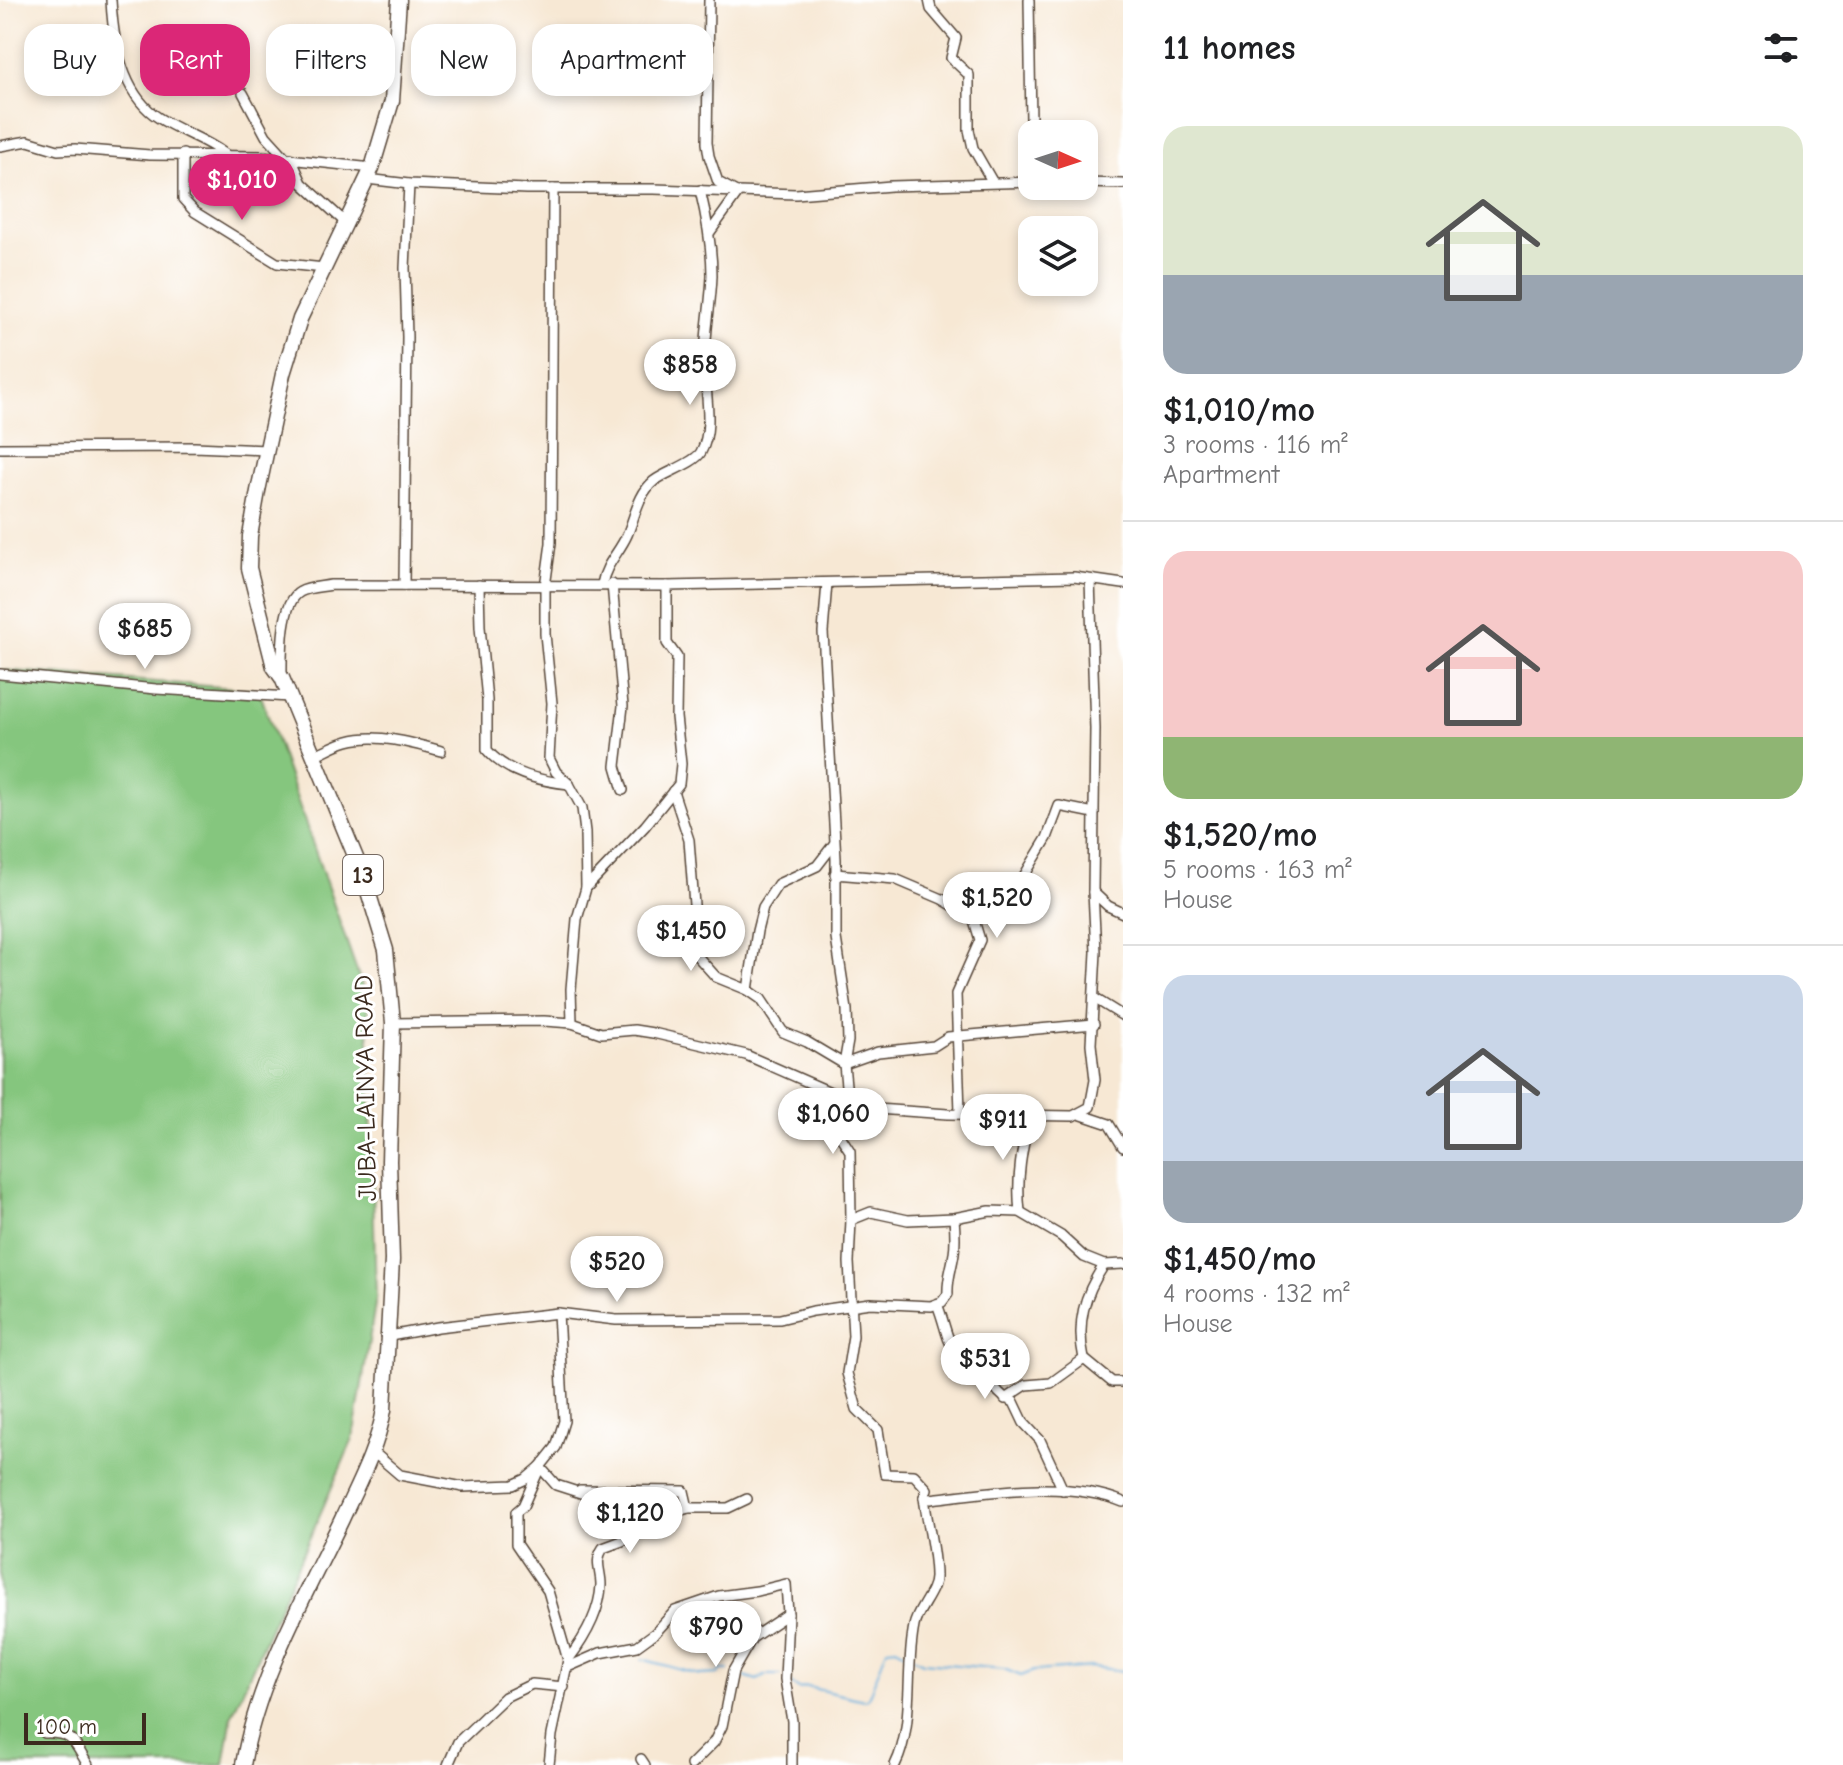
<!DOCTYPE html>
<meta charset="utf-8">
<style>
:root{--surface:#fff;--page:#f6f6f6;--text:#202124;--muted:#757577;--line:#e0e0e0;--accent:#db2777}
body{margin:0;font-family:"Comic Neue",sans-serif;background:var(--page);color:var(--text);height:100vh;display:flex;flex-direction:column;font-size:30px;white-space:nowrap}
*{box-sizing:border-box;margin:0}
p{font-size:26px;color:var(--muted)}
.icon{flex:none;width:44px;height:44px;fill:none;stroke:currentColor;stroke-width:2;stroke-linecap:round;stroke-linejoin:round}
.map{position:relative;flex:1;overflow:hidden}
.drawer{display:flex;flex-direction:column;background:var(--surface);width:720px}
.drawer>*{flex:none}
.top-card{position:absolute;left:24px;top:24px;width:760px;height:72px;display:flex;gap:16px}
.needle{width:52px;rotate:93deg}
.buttons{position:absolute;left:1018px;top:120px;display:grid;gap:16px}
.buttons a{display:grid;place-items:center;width:80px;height:80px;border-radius:16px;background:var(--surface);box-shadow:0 4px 12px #0003;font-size:40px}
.scale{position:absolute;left:24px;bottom:20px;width:122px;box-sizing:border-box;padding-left:8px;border:4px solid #3b2a1e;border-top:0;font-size:22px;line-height:28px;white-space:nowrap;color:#3b2a1e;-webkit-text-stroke:6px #fff;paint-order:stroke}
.price{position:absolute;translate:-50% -68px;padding:0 18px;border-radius:28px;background:#fff;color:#222;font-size:26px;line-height:52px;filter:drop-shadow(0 2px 4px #0008)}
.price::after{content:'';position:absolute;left:50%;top:48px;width:24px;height:18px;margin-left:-12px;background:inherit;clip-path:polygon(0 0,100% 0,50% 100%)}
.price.active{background:var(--accent);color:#fff}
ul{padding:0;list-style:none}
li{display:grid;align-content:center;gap:16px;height:424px;padding:0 40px}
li+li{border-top:2px solid var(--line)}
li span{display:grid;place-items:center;height:248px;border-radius:24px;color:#555}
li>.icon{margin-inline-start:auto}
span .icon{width:144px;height:144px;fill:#fffc;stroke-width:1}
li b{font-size:34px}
h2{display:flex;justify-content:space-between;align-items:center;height:96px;padding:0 40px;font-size:34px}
.pill{padding:0 28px;border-radius:24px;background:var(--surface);box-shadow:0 4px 12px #0003;font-size:28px;line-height:72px}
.pill.active{background:var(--accent);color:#fff}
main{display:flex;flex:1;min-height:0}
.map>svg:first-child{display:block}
.green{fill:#85c67e;stroke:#60784e;stroke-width:2}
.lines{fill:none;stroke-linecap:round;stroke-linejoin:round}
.stream{stroke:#67afde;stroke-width:2}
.street-casing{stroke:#574639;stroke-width:12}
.primary-casing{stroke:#574639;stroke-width:17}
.street{stroke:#fff;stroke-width:9}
.primary{stroke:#fff;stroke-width:14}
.labels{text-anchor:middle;stroke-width:6;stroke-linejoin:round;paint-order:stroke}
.shield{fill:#fff;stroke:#766a62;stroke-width:2}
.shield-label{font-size:24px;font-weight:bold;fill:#3b2a1e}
.street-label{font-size:26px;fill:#3b2a1e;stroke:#fff}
</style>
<main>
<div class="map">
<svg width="1123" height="1765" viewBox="0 0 1123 1765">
<rect width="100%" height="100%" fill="#fff"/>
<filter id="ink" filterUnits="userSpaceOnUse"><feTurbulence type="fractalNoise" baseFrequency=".0125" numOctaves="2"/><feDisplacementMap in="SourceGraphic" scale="16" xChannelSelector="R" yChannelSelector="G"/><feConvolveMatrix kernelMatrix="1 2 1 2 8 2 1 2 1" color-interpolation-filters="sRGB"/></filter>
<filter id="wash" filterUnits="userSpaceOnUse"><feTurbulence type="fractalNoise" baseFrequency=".006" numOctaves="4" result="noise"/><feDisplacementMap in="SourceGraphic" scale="32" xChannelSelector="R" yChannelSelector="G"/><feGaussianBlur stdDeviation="1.8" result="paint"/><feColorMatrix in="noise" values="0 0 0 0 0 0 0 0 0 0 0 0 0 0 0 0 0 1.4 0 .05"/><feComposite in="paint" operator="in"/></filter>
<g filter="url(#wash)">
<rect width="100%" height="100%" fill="#f7e8d4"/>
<polygon class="green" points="0,670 259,690 368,1003 376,1298 353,1439 232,1715 224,1765 0,1765"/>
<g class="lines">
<g class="stream">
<polyline points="913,1657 923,1662 1004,1669 1021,1676 1034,1671 1093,1667 1123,1671"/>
<polyline points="642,1659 700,1675 718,1674 721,1670 728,1670"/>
<polyline points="738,1674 757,1680 767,1675 781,1675"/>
<polyline points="789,1682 799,1689 807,1687 864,1700 868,1698 887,1649 896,1648 907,1654"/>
</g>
</g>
</g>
<g filter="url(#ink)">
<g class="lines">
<g class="street-casing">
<g id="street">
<path d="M111,0c2,40 11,95 48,118 22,14 44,20 66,36"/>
<polyline points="709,0 707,143 709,156 718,182 738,193 710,232"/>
<polyline points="929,0 931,9 956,38 951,58 969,75 969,130 973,148 992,181"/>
<polyline points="1029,0 1032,182"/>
<polyline points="243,93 266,136 286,158"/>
<polyline points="0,146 28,141 58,150 75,149 150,155 261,156 372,168"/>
<polyline points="183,154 183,199 195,212 277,263 324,268"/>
<polyline points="291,158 302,183 346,223"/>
<polyline points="367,179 409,184 526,189 654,189 796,194 891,186 1032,182"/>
<polyline points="1084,183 1123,184"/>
<polyline points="553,189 551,543 545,587 545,634 552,703 549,758 556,772 569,784"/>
<polyline points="0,448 195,447 266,450"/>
<polyline points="827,583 823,632 836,859 836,938 847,1010 848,1041 844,1064 848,1107 948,1114 1073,1116 1090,1107 1095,1080 1091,1044 1096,952 1093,892 1095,729 1090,580"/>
<path d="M602,584c4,-21 17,-31 25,-49 8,-18 11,-41 27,-54 12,-9 41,-18 47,-29 13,-24 4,-59 4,-85 -1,-31 6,-61 7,-92 0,-29 -5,-56 -12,-85"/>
<polyline points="612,584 623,706 616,766 623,790"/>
<polyline points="404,585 407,337 405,268 409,184"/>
<path d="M479,585l1,42 7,73v50c19,23 53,31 82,34l13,24 3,24 1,56"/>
<polyline points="0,674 156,689 289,697"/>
<path d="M282,678c0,-20 -2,-75 18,-86 8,-5 21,-5 31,-7l336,1 407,-9 49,7"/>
<path d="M313,756c12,-5 23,-12 35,-15 30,-8 64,2 93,10"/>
<polyline points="673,791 689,840 698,957 716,977 748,990 761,999 783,1032 807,1042 844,1064 878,1052 934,1046 948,1037 1094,1024"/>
<polyline points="835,874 895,879 942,899 973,917"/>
<polyline points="1093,892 1108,906 1123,913"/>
<polyline points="748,990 757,931 763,907 778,884 817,866 834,844"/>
<polyline points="1094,998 1123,1016"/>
<polyline points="393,1023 544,1021 572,1023 571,989 577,919 586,888 645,826 679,784 681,764 676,717 677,657 667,643 667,586"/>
<polyline points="572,1023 601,1033 634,1030 653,1033 746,1055 844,1098"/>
<polyline points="848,1107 839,1121 839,1134 850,1151 851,1220"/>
<polyline points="960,1112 956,994 980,940 973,917 987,886 1021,881 1047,838 1059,806 1094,813"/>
<polyline points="1079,1114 1109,1124 1123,1147"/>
<path d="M1020,1212c-4,-34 2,-64 10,-96"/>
<path d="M954,1218l-46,2 -37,-8 -20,8 -2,42 4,74 -6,37 10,36 21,21 7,44 29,1 13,14 -3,8 7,2c59,-7 137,-20 192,3"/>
<path d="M937,1304c14,34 6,51 48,60 5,17 11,32 29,38l10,21 16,17 23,50"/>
<path d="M390,1336l48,-9 120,-14 58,7 164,-1 33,-8 57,-8 61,3 11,-4 6,-8c-1,-15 4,-26 6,-41 2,-12 1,-23 0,-35l36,-7 30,1 41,24 23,21 20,8 19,-1"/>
<path d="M1084,1359c-8,-36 0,-64 20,-94"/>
<polyline points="1005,1399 1026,1385 1051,1383 1084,1359 1112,1382 1123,1382"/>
<polyline points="372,1451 400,1475 463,1487 513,1485 526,1479 540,1467 556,1485 590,1496 612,1524 627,1537"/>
<polyline points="580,1490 684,1491 688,1508"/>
<path d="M568,1660c16,-21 32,-48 33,-75 0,-15 -7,-23 2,-37l19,-7 33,-22 33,-11h40l19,-9"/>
<polyline points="568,1667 600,1653 637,1646 655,1633 675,1611 719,1596 757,1591 786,1584 788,1614 785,1679 792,1721 792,1765"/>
<path d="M45,1733c29,-1 29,10 43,32"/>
<polyline points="641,1759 645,1765"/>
<polyline points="448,1765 458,1742 505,1697 532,1684 564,1687"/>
<polyline points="549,1765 552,1735 568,1660 548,1591 516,1544 516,1512 523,1506 540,1467 556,1447 564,1421 558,1313"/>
<polyline points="691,1765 714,1742 722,1726 733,1671 752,1638 788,1614"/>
<path d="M895,1765c20,-40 10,-95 19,-139 3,-17 22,-34 21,-50 0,-26 -8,-53 -11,-79"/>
</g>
</g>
<g class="primary-casing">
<path id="primary" d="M243,1765c14,-85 62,-169 99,-246 16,-35 35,-70 42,-109l8,-150 -3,-99 4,-138 -7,-73 -23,-75 -81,-197 -8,-11 -25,-99 1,-32 8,-45 25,-117 17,-55 72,-151 20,-67 7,-101"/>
</g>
<use href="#street" class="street"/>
<use href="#primary" class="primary"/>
</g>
</g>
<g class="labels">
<rect class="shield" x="343" y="855" width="40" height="40" rx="6"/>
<g class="shield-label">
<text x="363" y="883">13</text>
</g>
<g class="street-label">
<text transform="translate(365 1088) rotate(-91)" y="9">JUBA-LAINYA ROAD</text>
</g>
</g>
</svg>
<div class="buttons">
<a><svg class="needle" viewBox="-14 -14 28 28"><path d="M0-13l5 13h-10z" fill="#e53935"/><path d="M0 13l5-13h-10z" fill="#757577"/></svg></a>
<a><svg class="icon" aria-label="layers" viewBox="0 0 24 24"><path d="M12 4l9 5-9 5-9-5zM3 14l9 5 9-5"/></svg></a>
</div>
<div class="scale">100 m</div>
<b class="price active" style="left:242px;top:222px">$1,010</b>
<b class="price" style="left:690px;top:407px">$858</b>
<b class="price" style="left:145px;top:671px">$685</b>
<b class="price" style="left:997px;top:940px">$1,520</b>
<b class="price" style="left:691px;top:973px">$1,450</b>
<b class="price" style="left:833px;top:1156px">$1,060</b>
<b class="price" style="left:1003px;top:1162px">$911</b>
<b class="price" style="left:617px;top:1304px">$520</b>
<b class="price" style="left:985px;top:1401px">$531</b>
<b class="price" style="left:630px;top:1555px">$1,120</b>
<b class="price" style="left:716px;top:1669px">$790</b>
<div class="top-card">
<a class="pill">Buy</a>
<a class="pill active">Rent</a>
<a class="pill">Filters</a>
<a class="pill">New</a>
<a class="pill">Apartment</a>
</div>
</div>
<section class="drawer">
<h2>11 homes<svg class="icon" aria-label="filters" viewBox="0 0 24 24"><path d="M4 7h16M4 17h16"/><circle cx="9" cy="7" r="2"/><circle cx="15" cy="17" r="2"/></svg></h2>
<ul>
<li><span style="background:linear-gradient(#dfe7d0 60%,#9aa5b1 0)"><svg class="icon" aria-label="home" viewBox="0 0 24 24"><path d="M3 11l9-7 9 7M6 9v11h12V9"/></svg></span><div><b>$1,010/mo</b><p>3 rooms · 116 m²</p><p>Apartment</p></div></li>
<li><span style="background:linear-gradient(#f6c9c9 75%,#8fb573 0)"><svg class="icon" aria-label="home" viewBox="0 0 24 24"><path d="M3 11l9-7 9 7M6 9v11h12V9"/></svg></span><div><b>$1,520/mo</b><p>5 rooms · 163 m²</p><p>House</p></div></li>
<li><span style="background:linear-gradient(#c9d6e8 75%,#9aa5b1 0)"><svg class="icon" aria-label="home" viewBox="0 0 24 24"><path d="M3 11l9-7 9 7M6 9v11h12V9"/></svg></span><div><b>$1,450/mo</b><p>4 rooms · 132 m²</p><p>House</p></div></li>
</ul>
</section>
</main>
